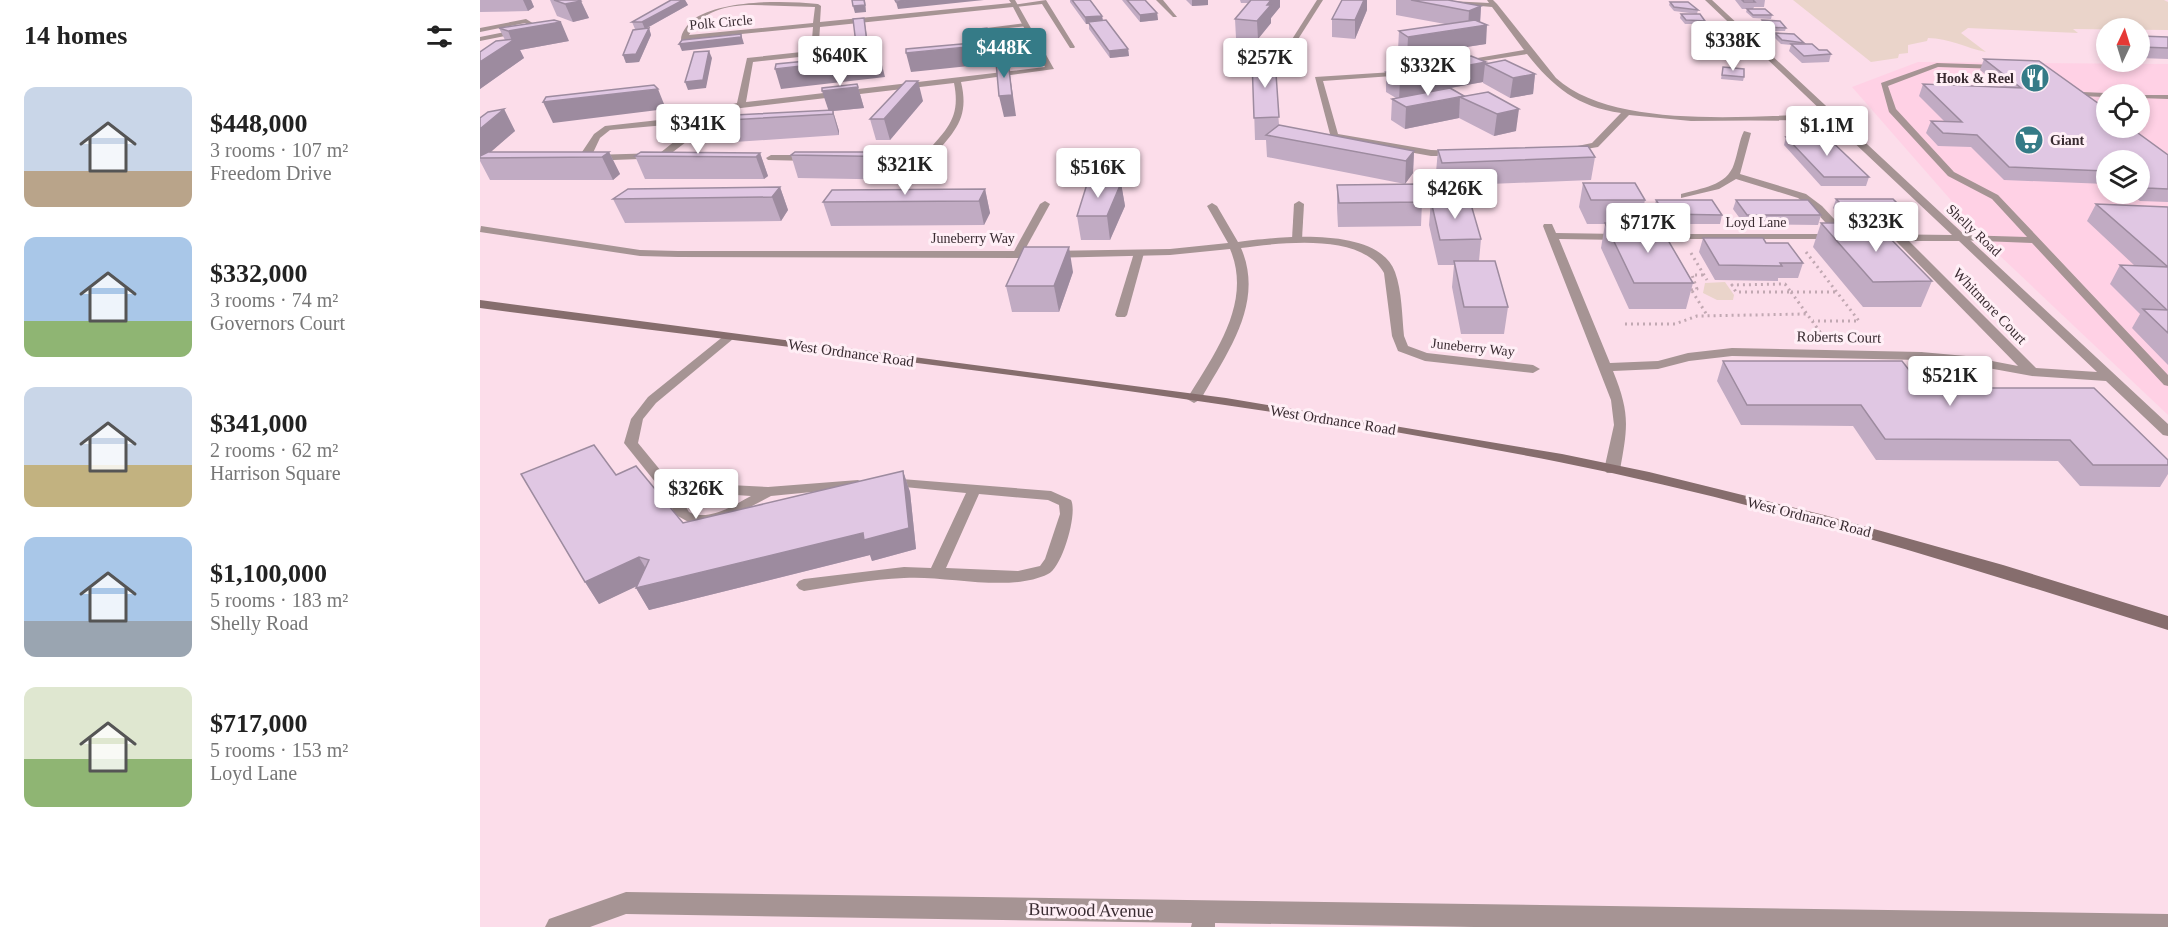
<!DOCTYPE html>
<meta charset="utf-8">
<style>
:root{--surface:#fff;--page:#f6f6f6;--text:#222;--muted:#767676;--accent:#357b87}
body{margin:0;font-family:Georgia,serif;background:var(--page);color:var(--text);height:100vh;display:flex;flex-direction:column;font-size:22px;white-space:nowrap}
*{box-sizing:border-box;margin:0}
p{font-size:20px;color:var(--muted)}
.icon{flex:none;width:33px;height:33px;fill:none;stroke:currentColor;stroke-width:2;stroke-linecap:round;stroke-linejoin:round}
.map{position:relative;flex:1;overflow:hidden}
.side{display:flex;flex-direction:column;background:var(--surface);width:480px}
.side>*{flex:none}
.needle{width:39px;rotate:4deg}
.controls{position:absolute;left:1616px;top:18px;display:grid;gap:12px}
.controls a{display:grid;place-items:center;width:54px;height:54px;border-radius:50%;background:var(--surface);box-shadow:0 3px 9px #0003;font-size:30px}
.price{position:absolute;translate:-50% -51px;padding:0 14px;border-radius:6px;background:#fff;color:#222;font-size:20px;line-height:39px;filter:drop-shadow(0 2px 3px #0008)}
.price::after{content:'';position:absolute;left:50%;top:36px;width:18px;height:14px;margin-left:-9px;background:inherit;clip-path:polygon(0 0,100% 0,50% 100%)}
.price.selected{background:var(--accent);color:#fff}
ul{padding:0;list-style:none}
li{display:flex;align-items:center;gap:18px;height:150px;padding:0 24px}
li span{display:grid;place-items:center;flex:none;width:168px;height:120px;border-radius:12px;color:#555}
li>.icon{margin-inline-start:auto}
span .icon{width:72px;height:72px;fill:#fffc;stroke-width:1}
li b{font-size:26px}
h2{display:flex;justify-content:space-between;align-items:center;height:72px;padding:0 24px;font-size:26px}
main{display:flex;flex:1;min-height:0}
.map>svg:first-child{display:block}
.built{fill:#ffd1e5;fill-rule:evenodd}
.green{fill:#ead4ca}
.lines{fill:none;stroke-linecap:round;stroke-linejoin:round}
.path{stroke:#c1a8b2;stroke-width:3;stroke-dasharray:2 4;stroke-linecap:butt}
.lane{fill:#a69494;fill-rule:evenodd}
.street{fill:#a69494;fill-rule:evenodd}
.secondary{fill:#866d6d;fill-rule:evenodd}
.wall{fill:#c1abc3}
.shaded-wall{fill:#9d8b9f}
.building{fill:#e0c7e3;stroke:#9d8b9f;stroke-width:1.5}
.labels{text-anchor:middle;stroke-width:6;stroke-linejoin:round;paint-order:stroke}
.far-street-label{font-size:14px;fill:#392b31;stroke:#ffeff6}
.far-poi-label{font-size:14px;font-weight:bold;fill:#392b31;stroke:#ffeff6;text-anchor:end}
.street-label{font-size:15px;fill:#392b31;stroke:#ffeff6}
.near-street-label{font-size:18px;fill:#392b31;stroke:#ffeff6}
</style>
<main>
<section class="side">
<h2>14 homes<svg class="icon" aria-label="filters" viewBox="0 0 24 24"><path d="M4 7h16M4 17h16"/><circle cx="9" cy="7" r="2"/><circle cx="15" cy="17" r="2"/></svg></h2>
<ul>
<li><span style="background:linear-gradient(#c9d6e8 70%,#b9a48a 0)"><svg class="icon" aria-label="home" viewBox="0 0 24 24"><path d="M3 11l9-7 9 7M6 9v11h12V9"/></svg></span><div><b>$448,000</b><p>3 rooms · 107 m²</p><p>Freedom Drive</p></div></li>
<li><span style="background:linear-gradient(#a9c7e8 70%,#8fb573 0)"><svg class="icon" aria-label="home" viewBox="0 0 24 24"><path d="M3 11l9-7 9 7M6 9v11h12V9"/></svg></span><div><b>$332,000</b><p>3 rooms · 74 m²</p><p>Governors Court</p></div></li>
<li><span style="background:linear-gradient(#c9d6e8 65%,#c2b280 0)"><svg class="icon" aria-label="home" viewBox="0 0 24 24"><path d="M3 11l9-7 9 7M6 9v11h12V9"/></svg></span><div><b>$341,000</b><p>2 rooms · 62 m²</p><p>Harrison Square</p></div></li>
<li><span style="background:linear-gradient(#a9c7e8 70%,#9aa5b1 0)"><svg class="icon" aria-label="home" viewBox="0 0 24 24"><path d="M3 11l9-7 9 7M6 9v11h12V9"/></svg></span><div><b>$1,100,000</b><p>5 rooms · 183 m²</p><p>Shelly Road</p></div></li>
<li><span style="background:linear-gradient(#dfe7d0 60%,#8fb573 0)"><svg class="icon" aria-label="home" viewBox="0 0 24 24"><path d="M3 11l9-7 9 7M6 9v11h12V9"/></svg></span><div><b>$717,000</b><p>5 rooms · 153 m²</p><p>Loyd Lane</p></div></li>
</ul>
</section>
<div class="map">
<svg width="1688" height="927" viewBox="0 0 1688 927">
<rect width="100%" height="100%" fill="#fcddea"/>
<path class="built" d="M1438,62l250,2v351l-170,-161 -146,-167zM1626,94h33v34h-33zM1626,160h33v34h-33z"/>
<g class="green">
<path d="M1313,0h371l4,2v28l-95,-1 5,4 -110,-5 -7,5 25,19c-20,-4 -37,-14 -58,-14l-1,3 -19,4v8l-9,1 -1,4 -27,4z"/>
<polygon points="1245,282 1254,295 1253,300 1237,300 1223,293 1225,283"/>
</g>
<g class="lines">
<g class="path">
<polyline points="1326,252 1379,321 1333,321"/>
<polyline points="1211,253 1227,280"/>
<polygon points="1305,284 1311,292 1256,292 1252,285"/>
<polyline points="1209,286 1227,315"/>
<polyline points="1211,290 1217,289 1212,275 1224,275"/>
<polyline points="1311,292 1356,292"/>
<polyline points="1311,292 1343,336"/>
<polyline points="1145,324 1195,324 1217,316 1326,314"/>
</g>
<g class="lane">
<polygon points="566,0 595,47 594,48 590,48 562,4 535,7 532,5"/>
<polygon points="546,23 548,26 510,30 507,28"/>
<polygon points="1457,63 1519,65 1522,67 1519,69 1458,67 1408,86 1416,109 1474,172 1518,195 1688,375 1688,386 1684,385 1552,243 1477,240 1475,238 1480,235 1547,237 1512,199 1468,176 1409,112 1401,83"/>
<polygon points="1602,92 1626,93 1629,94 1626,94 1626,97 1599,96 1598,94"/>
<polygon points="1656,94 1688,95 1688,99 1659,98 1659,94"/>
<polygon points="565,201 570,204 543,253 538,256 534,255 533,253 560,204"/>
<polygon points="819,201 824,204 822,239 817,242 812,239 814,204"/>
<polygon points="659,250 664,253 647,315 645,317 637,317 635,315 654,253"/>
<path d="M249,334l6,3 -2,2 -77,64 -13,16 -5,24 32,39 98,5 90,-7 7,4 -2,3 -92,9 -40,21 -28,8 -11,-1 -16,-9 -16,-27 -36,-45 7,-24 17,-22 77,-62zM196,491l75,5c-17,9 -42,26 -62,16z"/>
<polygon points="1441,352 1445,354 1477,394 1479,397 1477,400 1469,400 1437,358 1435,356"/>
<path d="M409,478l162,13 20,9c7,13 -9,68 -23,74 -38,19 -102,1 -144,4 -33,1 -67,8 -100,13l-5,-2 -3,-4 3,-4 5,-2 100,-12 27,1 35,-75 -82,-8 -2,-3zM499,494l69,6 11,5 1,9 -15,45 -5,7 -22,5 -72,-3z"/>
</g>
<g class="street">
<path d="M529,0h6l39,69 -93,13c9,37 -7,50 -30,77l-37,1 -5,-3 5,-3h31c22,-25 36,-36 29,-71l-213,25 -25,6 -5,9 -46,35 -77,3 -5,-3 -1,-6 12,-18 11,-8 72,-8 60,-15 10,-45 64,-7 2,-24 -132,13c0,-8 6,-14 11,-20 29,-20 89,-20 126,-16l3,2 -1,16 191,-19zM273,5l62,2 -2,16 -124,12c13,-25 38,-30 64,-30zM533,7l32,60 -299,35 7,-40 65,-7 2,-28zM226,116l-46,37 -68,2 8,-17 10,-8 67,-6z"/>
<polygon points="676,0 683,0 697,17 693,17"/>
<polygon points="837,0 843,0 815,44 809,44"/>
<path d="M1007,0h6l4,4 59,74c57,52 195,38 269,36l-120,-114h7l456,424v12l-5,-1 -57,-54 -74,-5 -66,-12 -45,-4 -189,-4 -43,5 -31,8 -45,2c17,42 15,55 7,99l-3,3h-10l-3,-3 10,-45 -3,-25 -68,-174 1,-2h8l4,9 65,1 5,3 -5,3 -62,-1 51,124 48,-2 30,-8 44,-5 189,4 45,4 52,10 -122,-125 -30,-2 -1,-2 5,-3 82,1 -122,-115 -139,1 -62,-6 -31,32 -30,5v-4l24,-5 29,-30c-43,-6 -68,-26 -94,-59l-70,11 3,-4 64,-11 -32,-43 -45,-4 3,-2 39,2zM1429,241h50l138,131 -61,-4z"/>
<polygon points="46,19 59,27 59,29 0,41 0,37 51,27 45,23 0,32 0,28"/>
<polygon points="929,71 930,73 926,75 843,81 858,134 951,150 977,151 982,154 980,156 951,156 851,138 835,77"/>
<path d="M1264,131l7,2 -11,41 66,20 16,12 27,29v4h-208l-1,-2 5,-3h191l-22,-24 -16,-12 -62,-19 -17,10 -38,9v-4c20,-6 46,-8 53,-30 4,-11 5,-23 10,-33z"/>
<polygon points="291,155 330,155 335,158 330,161 288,160 286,158"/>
<path d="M732,203l5,3 21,36c38,-5 140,-17 157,30 7,19 7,44 9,64l4,10 19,7 106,12 7,4 -7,4 -108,-12 -27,-10 -6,-15 -8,-63c-22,-41 -104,-30 -143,-25 24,55 -14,105 -40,151l-7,4 -7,-4c27,-45 66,-96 43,-150l-60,6 -123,3 -369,-1 -38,-1 -160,-24 1,-6 159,24 38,1h369l123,-2 58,-6 -21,-37z"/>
<polygon points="146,892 1688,914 1688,927 994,927 735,923 735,927 711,927 712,923 146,914 110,927 65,927 69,919"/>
</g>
<path class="secondary" d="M0,300l746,98 336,56 87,18 175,43 179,50 165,51v14c-201,-63 -402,-127 -609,-168 -356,-70 -719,-107 -1079,-154z"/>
</g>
<g class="wall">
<polygon points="0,0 51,0 54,7 48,11 0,12"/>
<polygon points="70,0 100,0 109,18 93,22 77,16"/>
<polygon points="191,0 205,0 208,5 167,28 169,28 171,35 159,62 146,63 143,55 160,29 155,29 152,22"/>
<polygon points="590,0 610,0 622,16 623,20 648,49 649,56 630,58 609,29 609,24 606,24 590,2"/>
<polygon points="642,0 665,0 677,13 678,20 660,22"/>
<polygon points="706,0 728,0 728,5 712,6"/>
<polygon points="760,0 800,0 800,7 791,18 791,23 778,39 756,38 755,19 769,3 761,3"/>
<polygon points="916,0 968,0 1001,6 1000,22 1006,44 927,56 918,50 919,31 965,24 916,15"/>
<polygon points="1255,0 1285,0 1284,7 1274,7 1273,9 1292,15 1291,19 1273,18 1266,12 1267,9 1262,9"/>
<polygon points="1190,2 1218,10 1217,14 1194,11 1189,5"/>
<polygon points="887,10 875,39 852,37 852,19"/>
<polygon points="1201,14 1225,21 1224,24 1205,24 1200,18"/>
<polygon points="1282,20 1306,28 1305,31 1286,31 1281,24"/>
<polygon points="19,28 89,41 40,50 44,58 0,89 0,52 25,40"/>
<polygon points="1213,28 1240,37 1239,41 1218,39 1212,32"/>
<polygon points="1295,33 1351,54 1349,62 1322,63 1309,51 1311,45 1301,44 1294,37"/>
<polygon points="1659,36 1688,37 1688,59 1659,58"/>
<polygon points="1219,44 1254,51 1253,55 1236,57 1232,51 1221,51 1218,47"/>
<polygon points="794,56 799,125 934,151 933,173 925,184 942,202 941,226 858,227 857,208 857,185 925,184 787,157 786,140 775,140 773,77 764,77 763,57"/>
<polygon points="1504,59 1688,155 1688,202 1660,201 1651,194 1659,194 1659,160 1626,160 1626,184 1524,180 1491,147 1458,146 1446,133 1451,121 1464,121 1439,96 1443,84 1521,87 1500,70"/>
<polygon points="1006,63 1055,74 1053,94 1030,98 1003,83 1003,82 971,88 984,96 1008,92 1036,131 1014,136 979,118 925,129 911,120 912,99 916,98 906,92 906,72"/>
<polygon points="1243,67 1264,77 1263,81 1241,79"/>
<polygon points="377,84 384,108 353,111 359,131 359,135 240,143 232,121 348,110"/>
<polygon points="443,101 410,140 396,140 390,119"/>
<polygon points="24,109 35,131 10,152 129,152 140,174 133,180 10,180 0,161 0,118"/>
<polygon points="1306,137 1389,177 1386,186 1341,186 1304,145"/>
<polygon points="958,150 1115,157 1111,180 960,186 956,172"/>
<polygon points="431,152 437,175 434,180 318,178 311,155"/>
<polygon points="280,153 288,176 284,179 165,179 155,156"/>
<polygon points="641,183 645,206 630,240 601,240 597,216"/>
<polygon points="1103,183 1165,200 1160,223 1213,283 1206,309 1149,309 1121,248 1125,224 1107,224 1099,207"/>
<polygon points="300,187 308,210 301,221 145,223 133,199"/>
<polygon points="505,189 510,213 504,225 351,226 343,202"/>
<polygon points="1356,199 1428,214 1425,224 1396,224 1452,281 1441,307 1383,307 1333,247 1341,223 1367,223 1353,208"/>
<polygon points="1176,200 1242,215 1240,224 1183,224 1174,209"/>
<polygon points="1256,200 1341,215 1338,225 1264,224 1253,209"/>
<polygon points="951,201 1001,239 999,261 1028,307 1024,334 981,334 972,287 974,265 958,265 949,225"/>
<polygon points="1616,204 1688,207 1688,365 1652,328 1660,314 1630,284 1640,265 1655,266 1607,221"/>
<polygon points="1223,238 1286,243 1323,263 1318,278 1298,278 1298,281 1235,280 1219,252"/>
<polygon points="593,272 579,312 532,312 526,286"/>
<polygon points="1243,361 1443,388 1688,460 1688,474 1680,487 1600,486 1578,461 1396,460 1373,426 1261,425 1237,381"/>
<polygon points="423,471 430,492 436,549 392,561 390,555 169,610 156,588 156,586 119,604 105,582 136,475 203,523"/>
</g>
<g class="shaded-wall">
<polygon points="43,0 51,0 54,7 48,11"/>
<polygon points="203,0 205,0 208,5 165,29 162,22"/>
<polygon points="384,0 385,0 386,12 375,13 373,6"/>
<polygon points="436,0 504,0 418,9 416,2"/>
<polygon points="712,0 728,0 728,5 712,6"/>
<polygon points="791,0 800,0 800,7 791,18 791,23 778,39 777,21 787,5"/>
<polygon points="884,0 887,0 887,10 875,39 875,20"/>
<polygon points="101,1 109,18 93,22 85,4"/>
<polygon points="1001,6 1000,24 1007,25 1006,44 927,56 928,37 988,28 989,11"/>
<polygon points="677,13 678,20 660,22 660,15"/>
<polygon points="622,16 623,23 608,22 609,24 606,24 605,17"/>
<polygon points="384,18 389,50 378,51 376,44"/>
<polygon points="81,22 89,41 40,50 44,58 0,89 0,62 32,41 28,31"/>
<polygon points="169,28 171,35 159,62 146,63 143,55"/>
<polygon points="261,34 264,44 202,51 199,44"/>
<polygon points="510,34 511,41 494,43 492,36"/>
<polygon points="528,43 532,62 528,62 536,116 524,117 519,96 528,62 431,72 426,53"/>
<polygon points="648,49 649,56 630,58 629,51"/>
<polygon points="229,51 232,58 226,88 208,90 205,82"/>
<polygon points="1254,51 1253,55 1236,57 1237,53"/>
<polygon points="400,57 405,77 301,89 295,69"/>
<polygon points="1006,62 1006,64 1005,64 1003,82 958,90 919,100 920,80 957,71"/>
<polygon points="1055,74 1053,94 1030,98 1033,78"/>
<polygon points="438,81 443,101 410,140 404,119"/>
<polygon points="378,87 384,108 353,111 359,131 359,135 353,114 349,112 342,91"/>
<polygon points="178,89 186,109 73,123 63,102"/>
<polygon points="980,97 979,118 925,129 926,107"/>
<polygon points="24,109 35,131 4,158 0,158 0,129"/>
<polygon points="1039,109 1036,131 1014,136 1017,114"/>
<polygon points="934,151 933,173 925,184 926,161"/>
<polygon points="129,152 140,174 133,180 122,157"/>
<polygon points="431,152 437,175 434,180 428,157"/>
<polygon points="280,153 288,176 284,179 276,157"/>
<polygon points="641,183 645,206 630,240 627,216"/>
<polygon points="300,187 308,210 301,221 292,197"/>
<polygon points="505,189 510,213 504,225 499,201"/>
<polygon points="589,247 593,272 579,312 574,286"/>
<polygon points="423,471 430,492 436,549 392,561 390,555 169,610 156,588"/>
<polygon points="159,557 172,579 119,604 105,582"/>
</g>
<g class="building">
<polygon points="74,0 100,0 101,1 85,4"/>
<polygon points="191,0 203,0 162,22 152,22"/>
<polygon points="372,0 384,0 385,5 373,6"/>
<polygon points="415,0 436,0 416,2"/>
<polygon points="592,0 610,0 622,16 605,17"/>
<polygon points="647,0 665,0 677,13 660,15"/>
<polygon points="771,0 791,0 787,5 791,5 777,21 755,19"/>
<polygon points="862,0 884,0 875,20 852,19"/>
<polygon points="931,0 968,0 1001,6 989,11"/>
<polygon points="1262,0 1273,0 1275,2 1264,2"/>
<polygon points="1190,2 1208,2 1218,10 1194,7"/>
<polygon points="1267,9 1285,9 1292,15 1273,15"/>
<polygon points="1201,14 1220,14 1225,21 1206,20"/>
<polygon points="384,18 387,43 376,44 373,19"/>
<polygon points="74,20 81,22 28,31 19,28"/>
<polygon points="626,20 648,49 629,51 608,22"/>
<polygon points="995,20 1007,25 928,37 919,31"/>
<polygon points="1282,20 1300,21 1306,28 1287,27"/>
<polygon points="169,28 156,54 143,55 153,30"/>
<polygon points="507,28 510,34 492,36 492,30"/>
<polygon points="1213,28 1231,28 1240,37 1219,35"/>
<polygon points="1295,33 1314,34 1324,43 1302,40"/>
<polygon points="261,34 261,37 199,44 202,40"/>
<polygon points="1659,36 1688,37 1688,48 1660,47 1659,46"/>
<polygon points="35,39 0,62 0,52 16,41"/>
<polygon points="526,40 528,43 426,53 426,49"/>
<polygon points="1219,44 1247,44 1254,51 1237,53 1233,47 1222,47"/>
<polygon points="1311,44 1332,44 1339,50 1347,50 1351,54 1324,56"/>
<polygon points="229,51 223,80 205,82 214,52"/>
<polygon points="792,51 794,56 763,57 764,52"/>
<polygon points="398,54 400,57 295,69 296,64"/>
<polygon points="991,56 1006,62 957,71 959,72 920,80 906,72"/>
<polygon points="795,59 799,117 774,118 772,60"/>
<polygon points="1504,59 1559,61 1626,109 1626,128 1651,128 1688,155 1688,189 1667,188 1659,181 1659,160 1626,160 1626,171 1529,167 1497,135 1463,133 1451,121 1482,122 1443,84 1541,88"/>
<polygon points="1025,60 1055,74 1033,78 1005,64"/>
<polygon points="528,61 532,95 519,96 516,62"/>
<polygon points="1243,67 1264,69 1264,77 1242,75"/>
<polygon points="426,81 438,81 404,119 390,119"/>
<polygon points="377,84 378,87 342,91 342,88"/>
<polygon points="174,85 178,89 63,102 66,97"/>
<polygon points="970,88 984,96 926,107 912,99"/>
<polygon points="1008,92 1039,109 1017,114 980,97"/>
<polygon points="24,109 0,129 0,118 8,112"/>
<polygon points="353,110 353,114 232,121 235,116"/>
<polygon points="799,125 934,151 926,161 786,135"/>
<polygon points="1306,137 1347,137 1389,177 1344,177"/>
<polygon points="1108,146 1115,157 962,163 958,150"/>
<polygon points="8,152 129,152 122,157 0,158 0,156"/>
<polygon points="161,152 280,153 276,157 155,156"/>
<polygon points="315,152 431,152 428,157 311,155"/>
<polygon points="641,183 627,216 597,216 607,184"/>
<polygon points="1103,183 1155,183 1165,200 1111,200"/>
<polygon points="938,184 942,202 859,203 857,185"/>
<polygon points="300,187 292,197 133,199 148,189"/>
<polygon points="505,189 499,201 343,202 352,190"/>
<polygon points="1356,199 1413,199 1428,214 1371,214"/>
<polygon points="1176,200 1232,200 1242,215 1185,214"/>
<polygon points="1256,200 1328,200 1341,215 1267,215"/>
<polygon points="951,201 990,201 1001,239 960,240"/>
<polygon points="1616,204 1688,207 1688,333 1663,309 1687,310 1640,265 1688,267"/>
<polygon points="1125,223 1178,223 1213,283 1154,283"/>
<polygon points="1341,223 1395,223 1452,281 1393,282"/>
<polygon points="1223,238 1283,238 1286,243 1308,243 1323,263 1300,263 1302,266 1239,265"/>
<polygon points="544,247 589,247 574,286 526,286"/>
<polygon points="974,261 1015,261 1028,307 984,307"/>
<polygon points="1243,361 1422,361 1443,388 1614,388 1688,460 1688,465 1613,465 1590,440 1405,439 1381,405 1267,405"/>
<polygon points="114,445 136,475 156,466 203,523 423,471 429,528 384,540 383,533 156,588 169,560 159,557 105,582 41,474"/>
</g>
<defs>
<g id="restaurant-disc" transform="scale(1.5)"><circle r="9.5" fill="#357b87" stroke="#ffeff6"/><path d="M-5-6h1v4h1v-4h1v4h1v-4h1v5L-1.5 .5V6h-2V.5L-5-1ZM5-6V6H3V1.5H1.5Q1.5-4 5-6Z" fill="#fff"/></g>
<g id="supermarket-disc" transform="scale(1.5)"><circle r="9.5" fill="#357b87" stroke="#ffeff6"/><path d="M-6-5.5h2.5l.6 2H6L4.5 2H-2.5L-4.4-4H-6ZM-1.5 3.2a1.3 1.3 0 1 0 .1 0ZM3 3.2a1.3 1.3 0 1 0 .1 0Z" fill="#fff"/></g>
</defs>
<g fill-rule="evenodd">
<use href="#restaurant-disc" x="1555" y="78"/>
<use href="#supermarket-disc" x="1549" y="140"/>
</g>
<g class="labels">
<g class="far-street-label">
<text transform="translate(241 22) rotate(-5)" y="5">Polk Circle</text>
<text x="1276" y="227">Loyd Lane</text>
<text transform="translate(1494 230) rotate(43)" y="5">Shelly Road</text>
<text x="493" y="243">Juneberry Way</text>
<text transform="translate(993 347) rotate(6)" y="5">Juneberry Way</text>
</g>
<g class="far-poi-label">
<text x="1534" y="83">Hook &amp; Reel</text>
<text x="1570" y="145" text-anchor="start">Giant</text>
</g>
<g class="street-label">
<text transform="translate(1510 306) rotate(46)" y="5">Whitmore Court</text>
<text transform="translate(1359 337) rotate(1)" y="5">Roberts Court</text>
<text transform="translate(371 353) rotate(8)" y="5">West Ordnance Road</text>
<text transform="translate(853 420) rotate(9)" y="5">West Ordnance Road</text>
<text transform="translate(1329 517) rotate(14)" y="5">West Ordnance Road</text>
</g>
<g class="near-street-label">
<text transform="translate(611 910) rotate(1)" y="6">Burwood Avenue</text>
</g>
</g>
</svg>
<div class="controls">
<a><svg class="needle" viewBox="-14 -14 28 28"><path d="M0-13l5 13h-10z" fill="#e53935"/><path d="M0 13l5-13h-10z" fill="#767676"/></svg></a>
<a><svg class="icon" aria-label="locate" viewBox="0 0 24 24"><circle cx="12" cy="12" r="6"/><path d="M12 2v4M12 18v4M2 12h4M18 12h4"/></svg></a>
<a><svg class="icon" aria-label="layers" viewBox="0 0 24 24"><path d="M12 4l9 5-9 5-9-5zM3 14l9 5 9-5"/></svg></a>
</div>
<b class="price" style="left:1253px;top:72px">$338K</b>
<b class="price selected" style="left:524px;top:79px">$448K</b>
<b class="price" style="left:360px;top:87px">$640K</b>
<b class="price" style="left:785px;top:89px">$257K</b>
<b class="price" style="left:948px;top:97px">$332K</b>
<b class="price" style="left:218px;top:155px">$341K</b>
<b class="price" style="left:1347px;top:157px">$1.1M</b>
<b class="price" style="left:425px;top:196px">$321K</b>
<b class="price" style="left:618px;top:199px">$516K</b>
<b class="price" style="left:975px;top:220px">$426K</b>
<b class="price" style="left:1396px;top:253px">$323K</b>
<b class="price" style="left:1168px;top:254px">$717K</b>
<b class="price" style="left:1470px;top:407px">$521K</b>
<b class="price" style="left:216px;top:520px">$326K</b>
</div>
</main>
